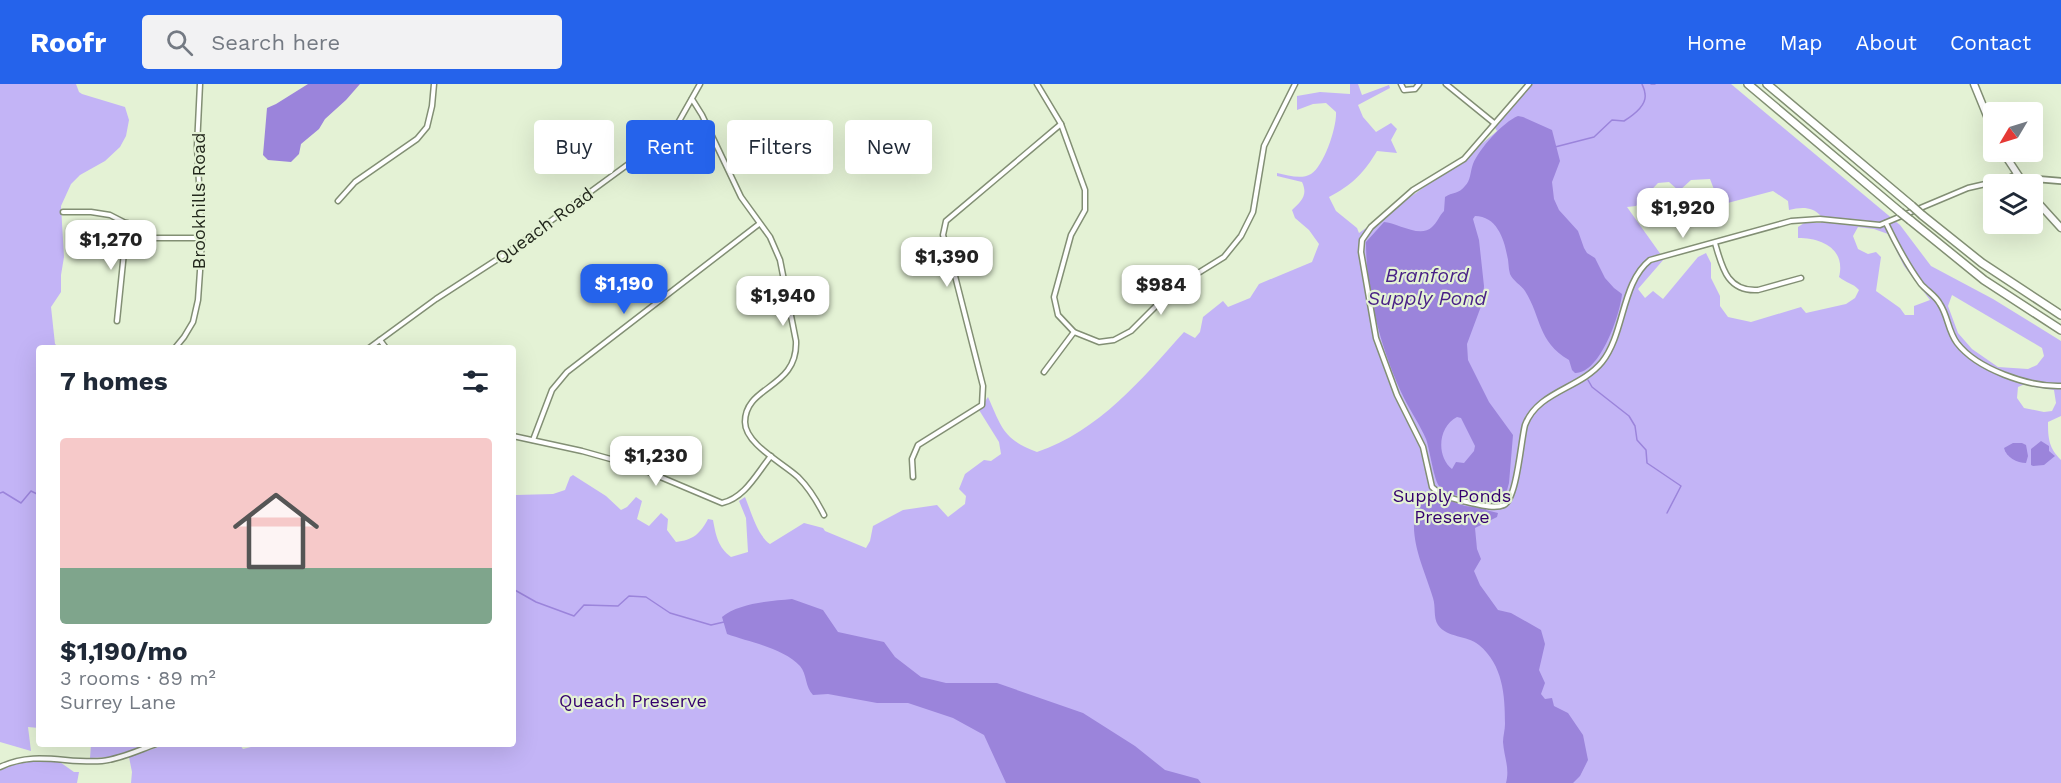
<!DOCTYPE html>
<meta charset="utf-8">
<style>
:root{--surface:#fff;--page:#f2f2f3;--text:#1f2937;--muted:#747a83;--accent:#2563eb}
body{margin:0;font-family:"Work Sans",sans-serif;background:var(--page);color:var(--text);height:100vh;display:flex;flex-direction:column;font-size:22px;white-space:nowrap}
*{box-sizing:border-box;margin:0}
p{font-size:20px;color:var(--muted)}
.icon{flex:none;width:33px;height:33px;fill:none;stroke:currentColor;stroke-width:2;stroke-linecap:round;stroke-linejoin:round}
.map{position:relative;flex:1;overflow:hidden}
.details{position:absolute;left:36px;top:261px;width:480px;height:402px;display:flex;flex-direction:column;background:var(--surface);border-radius:6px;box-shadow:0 6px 24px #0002}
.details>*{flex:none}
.top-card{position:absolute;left:534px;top:36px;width:570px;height:54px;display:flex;gap:12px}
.needle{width:39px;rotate:232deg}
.tools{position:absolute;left:1983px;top:18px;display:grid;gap:12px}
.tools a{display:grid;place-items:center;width:60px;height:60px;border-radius:6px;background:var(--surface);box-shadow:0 6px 24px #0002;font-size:30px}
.price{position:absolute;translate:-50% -51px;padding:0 14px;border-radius:12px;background:#fff;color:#222;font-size:20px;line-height:39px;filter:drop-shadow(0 2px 3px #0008)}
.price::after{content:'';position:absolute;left:50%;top:36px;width:18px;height:14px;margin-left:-9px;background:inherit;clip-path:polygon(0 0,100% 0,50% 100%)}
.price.active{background:var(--accent);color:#fff}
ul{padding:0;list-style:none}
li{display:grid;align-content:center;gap:12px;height:318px;padding:0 24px}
li span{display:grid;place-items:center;height:186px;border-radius:6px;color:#555}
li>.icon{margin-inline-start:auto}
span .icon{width:108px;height:108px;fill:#fffc;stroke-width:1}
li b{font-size:26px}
h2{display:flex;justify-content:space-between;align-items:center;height:72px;padding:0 24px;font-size:26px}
.chip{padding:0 21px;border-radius:6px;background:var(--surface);box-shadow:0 6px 24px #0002;font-size:21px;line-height:54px}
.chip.active{background:var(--accent);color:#fff}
header{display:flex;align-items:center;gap:36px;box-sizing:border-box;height:84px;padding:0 30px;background:var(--accent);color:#fff}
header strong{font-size:28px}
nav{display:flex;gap:33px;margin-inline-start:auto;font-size:21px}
.search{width:420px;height:54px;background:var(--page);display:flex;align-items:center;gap:15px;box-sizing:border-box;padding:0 21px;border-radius:6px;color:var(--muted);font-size:22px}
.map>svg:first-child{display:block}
.green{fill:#c3b4f6;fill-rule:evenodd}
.water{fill:#9b84db;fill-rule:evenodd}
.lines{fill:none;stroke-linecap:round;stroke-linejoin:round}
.stream{stroke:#9b84db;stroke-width:1.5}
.minor-casing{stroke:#828f74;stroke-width:7}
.tertiary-casing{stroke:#828f74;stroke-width:8}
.primary-casing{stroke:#828f74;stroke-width:9}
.motorway-casing{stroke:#828f74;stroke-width:10}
.minor{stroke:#fff;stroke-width:4}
.tertiary{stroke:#fff;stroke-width:4.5}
.primary{stroke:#fff;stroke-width:6}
.motorway{stroke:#fff;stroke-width:7}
.motorway-bridge-casing{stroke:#828f74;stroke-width:10;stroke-linecap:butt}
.motorway-bridge{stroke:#fff;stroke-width:7}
.labels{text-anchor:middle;stroke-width:4.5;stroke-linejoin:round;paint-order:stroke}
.street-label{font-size:18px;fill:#23281d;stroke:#e4f2d5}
.park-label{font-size:18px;fill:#34006e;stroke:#e4f2d5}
.water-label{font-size:20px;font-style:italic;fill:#471f85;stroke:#e4f2d5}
</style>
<header>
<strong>Roofr</strong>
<div class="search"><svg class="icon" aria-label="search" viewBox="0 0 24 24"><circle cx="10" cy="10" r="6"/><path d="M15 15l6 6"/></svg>Search here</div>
<nav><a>Home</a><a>Map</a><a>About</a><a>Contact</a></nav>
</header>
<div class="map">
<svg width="2061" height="699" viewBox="0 0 2061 699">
<rect width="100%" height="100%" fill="#e4f2d5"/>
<g class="green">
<polygon points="0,0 76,0 79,8 82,10 125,23 129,36 126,52 120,63 105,77 80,91 71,100 61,122 64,173 61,191 61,208 51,223 55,260 60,264 39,264 39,644 28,643 31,667 0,658"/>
<path d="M1350,0h8l4,11 27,-10 1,3 -32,17 5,12 13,15 15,-9 6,6 -6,11 6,13 -20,-2c-13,22 -25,34 -48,46l7,14 21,17 2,5 101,-71 37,-31 -2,-3 38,-44h198l169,141 31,41 62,33 68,42v75l-13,6c0,17 1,26 13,38v323h-1930l1,-11 -3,-15 38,-13h72l4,5 20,-5h250v-244l3,-5 37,-1 12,-4 5,-13 3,-2 33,21 15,14 6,-3 9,-10 6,4 -5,18 12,7 12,-13 7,6 -1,11 9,12c17,-2 24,-8 32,-23l5,1c3,16 5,27 18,37l17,-5 -2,-34 -7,-17 6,-4c6,14 12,38 25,47l34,-21 19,5 2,3 41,17 4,-7 3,-15 30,-16 34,-5 11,12 17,-13 1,-8 -7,-7 6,-15 19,-14 7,1 10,-7 -2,-12 -20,-32 9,-13c14,31 15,42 49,55 62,-21 105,-73 147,-120l11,6 5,-6 3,-15 20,-16 5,6 22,-9 9,-14 53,-22 7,-18 -10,-14 -14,-12 -3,-8c10,-9 16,-15 10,-28l-25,-6v-3c11,2 24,7 34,1 13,-8 26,-47 25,-62l-10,-9 -13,1 -16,6v-14l23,-4 30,2zM1710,95l10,26 53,-14 15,10 1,9c12,-3 23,-4 32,6v7h-17l-6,4v11c24,0 48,11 41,39 7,6 14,6 20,13l-4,8 -9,6 -40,9 -5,-6 -50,15 -23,-5 -8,-11v-10l-9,-18v-15l-5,-10 -8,4 -35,42 -10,-8 -8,7 -7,-9 26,-30 -37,-52 9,-1 22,-23 11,-1 10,9 12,-11zM1858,143l16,2 14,5 16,32 26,34 -16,6v9h-9l-5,-7 -24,-17 5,-34 -5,-5 -8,2 -10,-5 -5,-13zM1952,211l90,53 2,8 -7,9 -9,4 -30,-2 -26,-18 -14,-16 -10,-27zM2025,300l9,3 20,3 2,13 -4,8 -8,1 -20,-4 -7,-10 1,-11z"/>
<polygon points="68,660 149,660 111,673 90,674 91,661"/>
<polygon points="41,676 57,676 74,688 79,688 77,699 0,699 0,686 16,680"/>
</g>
<g class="water">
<polygon points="308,0 360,0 346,16 325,35 319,45 301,60 299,70 291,78 268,76 263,71 267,24 276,20"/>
<path d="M1518,32l5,1 29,13 8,31 -8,21 2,17 5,11 19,21 6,17 3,5 8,5 10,20 9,10 8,6c-2,21 -22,80 -47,79l-3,-3 -3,-10c-32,-19 -27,-42 -44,-69 -4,-6 -12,-10 -15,-17 -2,-6 -1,-13 -3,-19 -3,-17 -11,-39 -32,-39l-2,3 6,21 5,46 -1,15 -16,43 1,16 21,42 24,33 -4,48 -3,11 -7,8 -13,1v7l12,3 -1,4 -22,11 2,21 4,10 -7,12 6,14 18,25 13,3 30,17 4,14 -6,26 6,13 -4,11 4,5 7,-1 2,8 14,7 15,22 5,25 -8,16 -7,7h-67c4,-15 -2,-26 -3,-41 0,-6 2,-12 2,-18 0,-29 -2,-59 -26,-79 -12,-10 -32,-7 -41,-20 -5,-8 -2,-18 -5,-27 -8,-27 -25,-59 -17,-89 2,-6 7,-10 11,-15h5l33,12 17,2 1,-7c-12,-3 -34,-5 -43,-14 -6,-5 -10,-37 -14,-48 -6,-14 -15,-27 -22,-41 -22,-46 -38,-103 -38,-156l18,-20c12,0 36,17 48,5 5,-4 7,-11 12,-16l1,-14c7,-5 14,-3 20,-11 6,-6 5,-14 8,-22 6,-15 30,-42 45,-48zM1457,333l4,1 14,28 -1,5 -10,12 -8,-1 -4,7c-16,-13 -14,-42 5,-52z"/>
<polygon points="935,166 940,168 948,186 945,190 934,189 923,176 925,169"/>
<polygon points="2041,357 2049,362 2049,367 2055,372 2044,381 2033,382 2031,381 2031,365"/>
<path d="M2013,359h9l4,2 2,11 -2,7c-9,0 -20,-6 -22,-15z"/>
<path d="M792,515l31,11 15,22 46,10 11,15 26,20 25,6h51l86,30 52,33 30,24 33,9 3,4h-195l-22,-48 -31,-17 -45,-15h-31l-49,-9 -15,1c-8,-8 -6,-21 -13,-29 -17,-18 -51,-24 -73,-32l-5,-17c17,-14 49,-16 70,-18z"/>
</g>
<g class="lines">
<g class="stream">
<polyline points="1651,0 1655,0"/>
<path d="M1555,63l39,-10 18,-17 12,1c8,-5 23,-16 21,-27 0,-4 -2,-7 -3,-10"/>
<polyline points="1588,296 1592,303 1629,332 1635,342 1637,356 1646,366 1647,379 1681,402 1667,429"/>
<polyline points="0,409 3,408 21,419 31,407 39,411"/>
<polyline points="513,505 536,518 574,532 584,521 618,522 629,512 646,513 670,529 711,541 724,538"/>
</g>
<g class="minor-casing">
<g id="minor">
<polyline points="1037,0 1061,40 1085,106 1085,126 1071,151 1054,213 1058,231 1074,248 1099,258 1114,256 1131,247 1174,204 1224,173 1241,152 1253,128 1264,62 1295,0"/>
<polyline points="1401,0 1404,6 1415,5 1419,0"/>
<polyline points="1446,0 1494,39"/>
<path d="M1529,0l-65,75 -51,31 -42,37 -9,13 -1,12 15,86 21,57 26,52 9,40c10,10 26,13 39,16 9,2 24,6 33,2 13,-6 17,-65 21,-80 13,-34 55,-36 77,-63 23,-29 19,-79 48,-102l141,-39 29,-2 60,6 88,-37 39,-9 10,-5"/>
<path d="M692,15l10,16 39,82 29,40 10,23 16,81c2,48 -51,44 -51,81 0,22 38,41 53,55 11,11 19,24 26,38"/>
<polyline points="338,117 355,98 417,55 427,43 432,22 434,0"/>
<polyline points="63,128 91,128 110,131 155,154 202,154"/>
<path d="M1886,139c10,21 21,42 35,61 6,7 15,12 19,20 8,12 8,27 17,39 20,26 71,44 104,43"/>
<path d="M1715,159c7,24 12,49 43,47l43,-12"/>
<polyline points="117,237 127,139"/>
<polyline points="380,256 386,264"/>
<polyline points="175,264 184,253 193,238 198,216 200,187 202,154 197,62 200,0"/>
<polyline points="369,264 436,215 507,169 657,59 678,39 700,0"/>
<polyline points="1044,288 1074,248"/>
<path d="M513,352l69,15 50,14 90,38c23,-5 35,-30 49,-47"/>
<polyline points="533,356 552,306 567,288 759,140"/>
<polyline points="913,393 912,375 918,361 982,321 983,302 953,184 943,151 946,137 1061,40"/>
<path d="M0,683c36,-17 66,-3 102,-6 19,-2 37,-11 54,-17"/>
</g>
</g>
<g class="tertiary-casing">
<polyline id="tertiary" points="2023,99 2037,95 2061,97"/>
</g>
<g class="primary-casing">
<g id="primary">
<polyline points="1974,0 1994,49"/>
<polyline points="2003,68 2024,100"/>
<polyline points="2032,112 2061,144"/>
</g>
</g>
<g class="motorway-casing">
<g id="motorway">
<polyline points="1748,0 1900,128"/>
<polyline points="1767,0 1912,122"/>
<polyline points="1922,131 1982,179 2061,231"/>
<polyline points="1910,136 1984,196 2061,246"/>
</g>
</g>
<use href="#minor" class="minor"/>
<use href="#tertiary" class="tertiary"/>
<use href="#primary" class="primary"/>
<use href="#motorway" class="motorway"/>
<g class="motorway-bridge-casing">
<g id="motorway-bridge">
<polyline points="1912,122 1922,131"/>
<polyline points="1900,128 1910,136"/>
</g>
</g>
<use href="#motorway-bridge" class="motorway-bridge"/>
</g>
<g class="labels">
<g class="street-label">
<text transform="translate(199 117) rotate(-90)" y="6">Brookhills Road</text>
<text transform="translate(544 142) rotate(-36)" y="6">Queach Road</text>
</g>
<g class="park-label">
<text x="1452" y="418">Supply Ponds<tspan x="1452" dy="21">Preserve</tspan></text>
<text x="633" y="623">Queach Preserve</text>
</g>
<g class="water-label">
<text x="1427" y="198">Branford<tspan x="1427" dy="23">Supply Pond</tspan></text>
</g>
</g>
</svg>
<div class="tools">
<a><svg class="needle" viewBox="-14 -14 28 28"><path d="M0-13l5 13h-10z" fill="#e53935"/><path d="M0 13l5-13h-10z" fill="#747a83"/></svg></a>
<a><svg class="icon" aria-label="layers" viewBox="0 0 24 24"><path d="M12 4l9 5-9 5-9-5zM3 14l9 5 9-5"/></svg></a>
</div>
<b class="price" style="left:1683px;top:155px">$1,920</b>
<b class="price" style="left:111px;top:187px">$1,270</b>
<b class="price" style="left:947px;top:204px">$1,390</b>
<b class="price active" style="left:624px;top:231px">$1,190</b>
<b class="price" style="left:1161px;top:232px">$984</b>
<b class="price" style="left:783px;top:243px">$1,940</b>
<b class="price" style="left:656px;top:403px">$1,230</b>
<div class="top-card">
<a class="chip">Buy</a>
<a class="chip active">Rent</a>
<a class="chip">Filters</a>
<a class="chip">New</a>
</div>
<section class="details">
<h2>7 homes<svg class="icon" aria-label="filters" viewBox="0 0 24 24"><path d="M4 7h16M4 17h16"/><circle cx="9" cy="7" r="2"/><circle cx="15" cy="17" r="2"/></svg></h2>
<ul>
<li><span style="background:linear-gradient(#f6c9c9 70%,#7fa58c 0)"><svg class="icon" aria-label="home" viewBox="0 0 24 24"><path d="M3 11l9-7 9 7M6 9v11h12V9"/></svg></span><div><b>$1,190/mo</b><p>3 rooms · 89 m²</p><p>Surrey Lane</p></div></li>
</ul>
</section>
</div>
